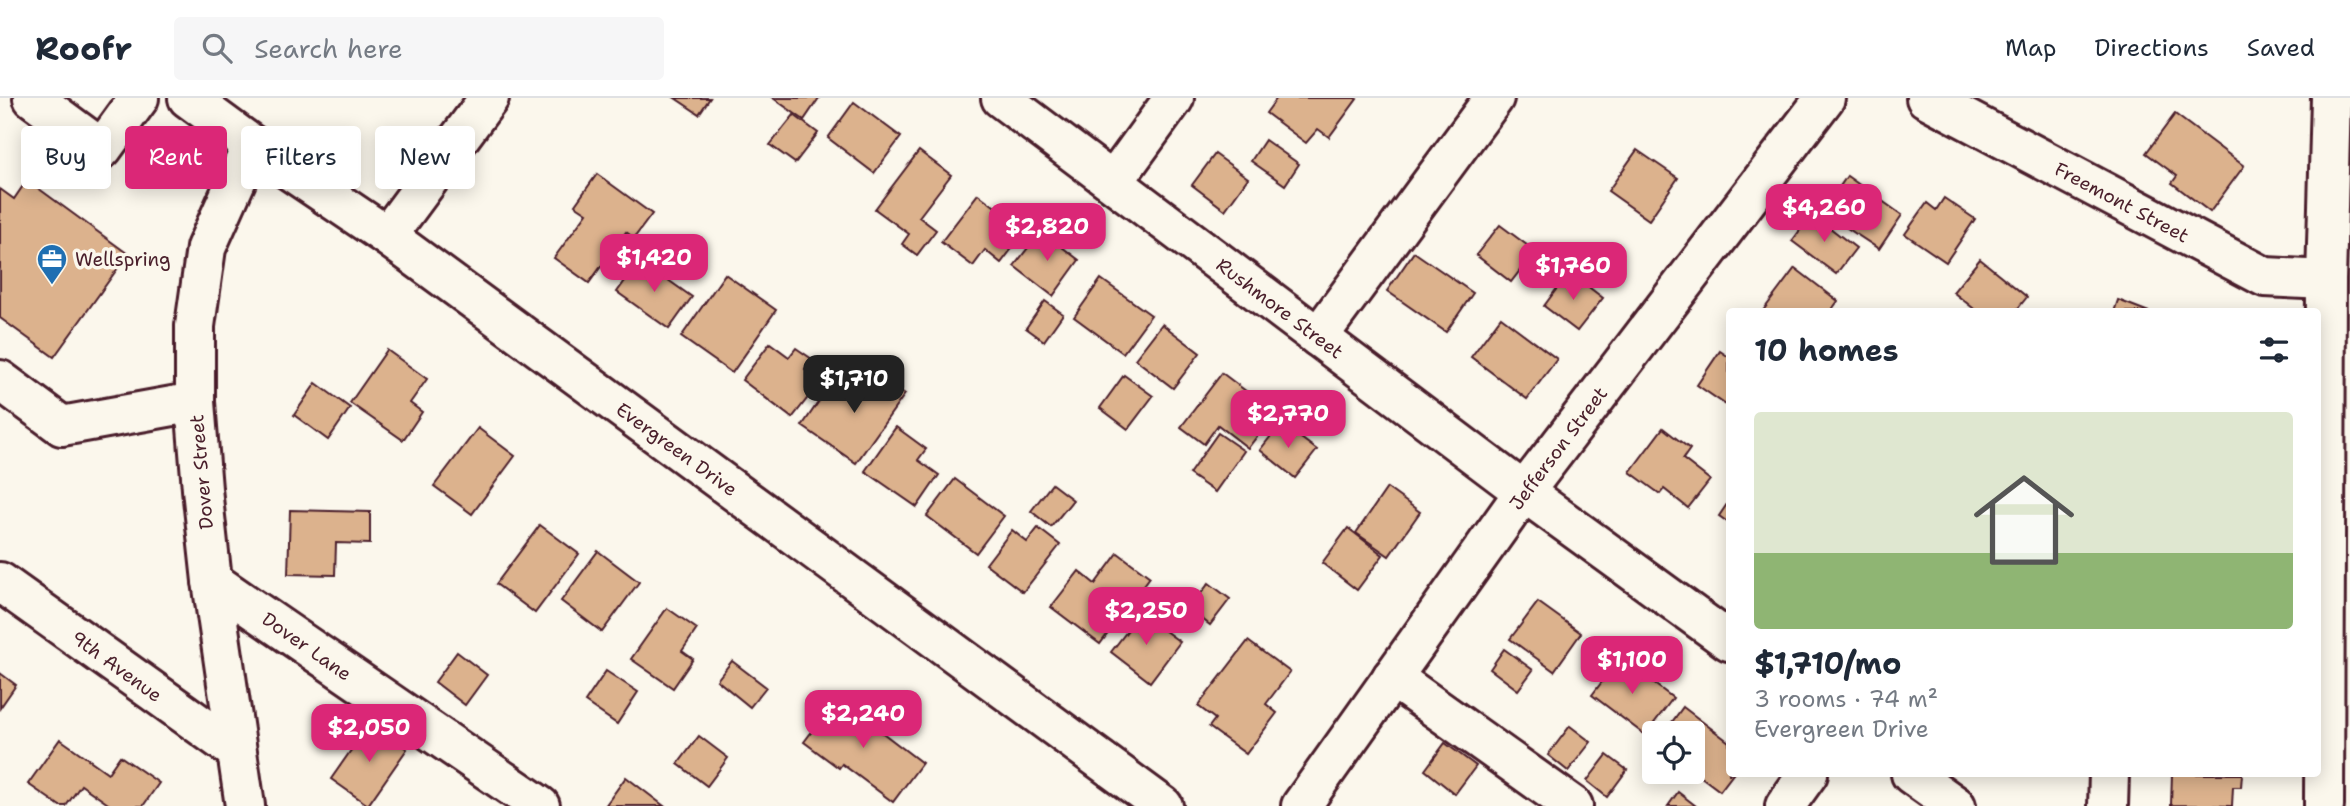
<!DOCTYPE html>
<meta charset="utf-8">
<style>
:root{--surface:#fff;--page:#f6f6f7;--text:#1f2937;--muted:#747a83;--line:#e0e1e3;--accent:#db2777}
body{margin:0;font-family:"Shantell Sans",sans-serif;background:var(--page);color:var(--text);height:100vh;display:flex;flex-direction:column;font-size:26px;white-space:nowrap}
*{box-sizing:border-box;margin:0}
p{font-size:23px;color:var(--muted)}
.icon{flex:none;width:38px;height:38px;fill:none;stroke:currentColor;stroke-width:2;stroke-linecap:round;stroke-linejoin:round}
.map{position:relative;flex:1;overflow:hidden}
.panel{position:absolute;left:1726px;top:210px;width:595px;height:469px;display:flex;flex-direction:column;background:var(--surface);border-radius:7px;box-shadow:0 4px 18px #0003}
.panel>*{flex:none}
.top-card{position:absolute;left:21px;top:28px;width:665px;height:63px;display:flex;gap:14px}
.controls{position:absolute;left:1642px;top:623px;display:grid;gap:14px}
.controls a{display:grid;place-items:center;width:63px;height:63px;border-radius:7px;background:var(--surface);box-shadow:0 4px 18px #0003;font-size:35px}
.price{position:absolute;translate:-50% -60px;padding:0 16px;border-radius:14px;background:var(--accent);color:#fff;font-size:23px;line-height:46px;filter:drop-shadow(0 2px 4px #0008)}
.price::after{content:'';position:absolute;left:50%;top:42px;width:21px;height:16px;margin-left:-10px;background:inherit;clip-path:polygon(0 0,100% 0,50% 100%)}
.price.on{background:#222;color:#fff}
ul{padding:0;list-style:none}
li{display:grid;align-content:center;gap:14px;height:371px;padding:0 28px}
li span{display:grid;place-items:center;height:217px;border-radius:7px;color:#555}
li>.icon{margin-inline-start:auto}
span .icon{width:126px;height:126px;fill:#fffc;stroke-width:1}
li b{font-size:30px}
h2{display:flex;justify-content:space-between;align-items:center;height:84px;padding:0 28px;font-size:30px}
.chip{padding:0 24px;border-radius:7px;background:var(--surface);box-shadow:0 4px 18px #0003;font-size:24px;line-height:63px}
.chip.on{background:var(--accent);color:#fff}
header{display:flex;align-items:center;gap:42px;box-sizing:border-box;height:98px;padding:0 35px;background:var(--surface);border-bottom:2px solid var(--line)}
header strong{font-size:33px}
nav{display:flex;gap:38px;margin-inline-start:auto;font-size:24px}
.search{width:490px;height:63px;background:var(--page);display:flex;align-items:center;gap:18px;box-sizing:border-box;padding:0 24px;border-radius:7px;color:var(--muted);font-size:26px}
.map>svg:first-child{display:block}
.building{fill:#dcb28d;stroke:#4a1f2b;stroke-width:2}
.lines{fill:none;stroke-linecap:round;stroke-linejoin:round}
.minor-casing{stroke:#4a1f2b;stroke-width:44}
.minor{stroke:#fbf7ec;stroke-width:38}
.labels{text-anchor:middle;stroke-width:7;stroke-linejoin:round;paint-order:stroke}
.street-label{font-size:19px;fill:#4a1f2b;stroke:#fbf7ec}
.poi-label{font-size:19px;fill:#4a1f2b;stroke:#fbf7ec;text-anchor:start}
</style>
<header>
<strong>Roofr</strong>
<div class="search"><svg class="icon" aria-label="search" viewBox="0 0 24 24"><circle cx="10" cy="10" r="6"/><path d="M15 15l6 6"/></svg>Search here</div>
<nav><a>Map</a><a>Directions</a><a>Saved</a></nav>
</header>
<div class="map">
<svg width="2350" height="708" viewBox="0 0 2350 708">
<rect width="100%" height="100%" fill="#fbf7ec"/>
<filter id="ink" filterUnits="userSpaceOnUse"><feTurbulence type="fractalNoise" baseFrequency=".0143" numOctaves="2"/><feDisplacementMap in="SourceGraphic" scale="14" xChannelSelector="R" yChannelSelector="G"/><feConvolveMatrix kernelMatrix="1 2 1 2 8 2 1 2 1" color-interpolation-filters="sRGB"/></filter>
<g filter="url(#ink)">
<g class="building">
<polygon points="675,0 710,0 699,16"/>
<polygon points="773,0 819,0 804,22"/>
<polygon points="1277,0 1355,0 1357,1 1329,39 1318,31 1306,45 1266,15"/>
<polygon points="854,4 901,39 874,75 828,40"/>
<polygon points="2175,16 2244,68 2210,114 2172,85 2177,78 2146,55"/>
<polygon points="794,17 818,35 795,65 770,47"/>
<polygon points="1265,42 1299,66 1285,87 1251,63"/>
<polygon points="1637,52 1678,80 1649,122 1608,93"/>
<polygon points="919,53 951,77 919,119 936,132 917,157 902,146 909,136 875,111"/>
<polygon points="1215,56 1248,80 1225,112 1192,87"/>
<polygon points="597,76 652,116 634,140 626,134 589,185 554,160 587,115 575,107"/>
<polygon points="1847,78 1902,117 1879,151 1838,124 1847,110 1832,100"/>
<polygon points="27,82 128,156 54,259 0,220 0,91 14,101"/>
<polygon points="978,96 1026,132 1001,165 985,152 973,168 941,144"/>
<polygon points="1944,100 1975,121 1946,164 1905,136 1927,105 1936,112"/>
<polygon points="1812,116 1856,150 1836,176 1792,143"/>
<polygon points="1500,127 1535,153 1511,184 1476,157"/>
<polygon points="1041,133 1079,162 1053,198 1014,168"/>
<polygon points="1414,154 1473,195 1446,234 1387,193"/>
<polygon points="1980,161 2027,199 2015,214 1978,214 1953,194"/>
<polygon points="640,162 692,199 669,231 617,194"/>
<polygon points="1795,170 1838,203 1830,214 1762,214"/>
<polygon points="1569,174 1603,200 1577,233 1544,208"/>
<polygon points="725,176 776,212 732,275 681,239"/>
<polygon points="1101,181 1151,217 1123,255 1074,219"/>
<polygon points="2118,202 2149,214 2114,214"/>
<polygon points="1045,203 1063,216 1044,243 1026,230"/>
<polygon points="1501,219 1557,261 1527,301 1471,259"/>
<polygon points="1162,226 1200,255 1173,290 1135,261"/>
<polygon points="770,245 789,259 796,250 812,261 805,271 821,283 792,320 742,282"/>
<polygon points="387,252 427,281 410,305 422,314 403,342 350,305"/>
<polygon points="1720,253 1729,259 1729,309 1697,287"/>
<polygon points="868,270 905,296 856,365 802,328 830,287 847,299"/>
<polygon points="1222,275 1275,315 1248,350 1218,327 1204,346 1181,329"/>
<polygon points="1124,277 1153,298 1128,331 1100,310"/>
<polygon points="316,285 350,310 328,342 294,317"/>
<polygon points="1281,325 1317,352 1295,380 1260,352"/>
<polygon points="896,329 926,351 918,362 939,377 917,409 865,373"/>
<polygon points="478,330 515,358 472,416 434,388"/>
<polygon points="1663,330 1690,351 1683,361 1710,382 1688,410 1664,391 1660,396 1630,374"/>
<polygon points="1218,335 1244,353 1215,394 1189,376"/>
<polygon points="955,381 1004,418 976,455 927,418"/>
<polygon points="1052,386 1073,402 1051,429 1031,413"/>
<polygon points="1387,390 1420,414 1389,458 1356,435"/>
<polygon points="1729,403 1729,425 1719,418"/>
<polygon points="290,412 370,414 370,446 336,445 335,477 288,476"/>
<polygon points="540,427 579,456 535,515 496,486"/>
<polygon points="1038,430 1060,447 1023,494 986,466 1012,432 1027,444"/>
<polygon points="1348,430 1383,457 1357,492 1322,465"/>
<polygon points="598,453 639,484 602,534 561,503"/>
<polygon points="1118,455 1150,479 1100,546 1051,509 1079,473 1095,486"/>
<polygon points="1209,485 1230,501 1210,527 1189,511"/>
<polygon points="1538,504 1581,535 1554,573 1510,541"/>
<polygon points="667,510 697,531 682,553 693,561 673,590 631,561"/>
<polygon points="1141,515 1180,544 1150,584 1111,554"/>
<polygon points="1248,543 1290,574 1266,606 1277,615 1246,656 1209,629 1215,621 1198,608"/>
<polygon points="1504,551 1533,572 1518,592 1490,571"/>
<polygon points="457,554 487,577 465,607 435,584"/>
<polygon points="1620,560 1673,600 1645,637 1592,597"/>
<polygon points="732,563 766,589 750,609 717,582"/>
<polygon points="606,573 638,594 617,626 585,604"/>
<polygon points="0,575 16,587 0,610"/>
<polygon points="837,600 922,665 893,704 842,666 839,670 804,644"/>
<polygon points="1683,609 1729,644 1729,676 1733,676 1720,693 1692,672 1692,635 1664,635"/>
<polygon points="370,625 407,651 368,707 331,681"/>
<polygon points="1570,628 1591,644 1568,673 1548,657"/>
<polygon points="699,638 728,660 707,688 678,666"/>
<polygon points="60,641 108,675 120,658 159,685 143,708 111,708 81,687 66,708 60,708 28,686"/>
<polygon points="1445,645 1476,668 1455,696 1425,672"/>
<polygon points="1607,657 1627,672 1607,699 1587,683"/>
<polygon points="2172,676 2242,676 2241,689 2233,689 2232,708 2171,707"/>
<polygon points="626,679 664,708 605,708"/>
<polygon points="1678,694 1696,708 1668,708"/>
</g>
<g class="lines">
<g class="minor-casing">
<g id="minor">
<polyline points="33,0 102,51 139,0"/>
<polyline points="188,0 252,47 387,138 1163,708"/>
<polyline points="1001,0 1524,394 1729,543"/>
<polyline points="1926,0 2265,179 2326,182"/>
<polyline points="1114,83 1174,0"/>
<polyline points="387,138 489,0"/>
<polyline points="1318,239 1494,0"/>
<polyline points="0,282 62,328 195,304"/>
<polyline points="212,483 540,708"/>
<polyline points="0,484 235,652"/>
<polyline points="1392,579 1573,708"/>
<polyline points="1911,676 1956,708"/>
<polyline points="245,708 212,483 202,391 195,304 195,228 206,150 252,47"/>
<polyline points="1301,708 1524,394 1825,0"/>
<polyline points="1785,708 1808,676"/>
<polyline points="2108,708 2109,676"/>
<polyline points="2324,708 2326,182 2331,0"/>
</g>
</g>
<use href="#minor" class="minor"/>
</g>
</g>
<defs>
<g id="office-pin" transform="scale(1.575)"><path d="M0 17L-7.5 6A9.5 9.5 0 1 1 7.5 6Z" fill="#1f6fb2" stroke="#fbf7ec"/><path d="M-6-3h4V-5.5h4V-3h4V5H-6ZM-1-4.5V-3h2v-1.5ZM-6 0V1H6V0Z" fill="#fff"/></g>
</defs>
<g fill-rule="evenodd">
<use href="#office-pin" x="52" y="161"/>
</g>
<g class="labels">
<g class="street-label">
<text transform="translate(2122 104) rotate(28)" y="7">Freemont Street</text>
<text transform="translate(1280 210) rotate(37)" y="7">Rushmore Street</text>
<text transform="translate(1558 350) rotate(-53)" y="7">Jefferson Street</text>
<text transform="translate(677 351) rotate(36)" y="7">Evergreen Drive</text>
<text transform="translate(201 374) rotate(-95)" y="7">Dover Street</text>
<text transform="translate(307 548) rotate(35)" y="7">Dover Lane</text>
<text transform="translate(117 568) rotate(36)" y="7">9th Avenue</text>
</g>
<g class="poi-label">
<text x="75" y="168">Wellspring</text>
</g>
</g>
</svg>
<div class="controls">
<a><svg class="icon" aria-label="locate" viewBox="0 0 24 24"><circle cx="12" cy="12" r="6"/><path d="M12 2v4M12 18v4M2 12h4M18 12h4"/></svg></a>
</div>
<b class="price" style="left:1824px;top:146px">$4,260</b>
<b class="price" style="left:1047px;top:165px">$2,820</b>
<b class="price" style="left:654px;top:196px">$1,420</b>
<b class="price" style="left:1573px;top:204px">$1,760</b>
<b class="price on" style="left:854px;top:317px">$1,710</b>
<b class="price" style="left:1288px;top:352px">$2,770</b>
<b class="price" style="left:1146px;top:549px">$2,250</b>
<b class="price" style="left:1632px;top:598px">$1,100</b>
<b class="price" style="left:863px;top:652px">$2,240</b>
<b class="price" style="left:369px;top:666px">$2,050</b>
<div class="top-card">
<a class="chip">Buy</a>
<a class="chip on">Rent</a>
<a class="chip">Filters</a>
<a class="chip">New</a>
</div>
<section class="panel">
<h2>10 homes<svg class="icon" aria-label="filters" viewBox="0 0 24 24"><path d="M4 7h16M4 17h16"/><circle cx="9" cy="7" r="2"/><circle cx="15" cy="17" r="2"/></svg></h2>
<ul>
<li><span style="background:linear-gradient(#dfe7d0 65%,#8fb573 0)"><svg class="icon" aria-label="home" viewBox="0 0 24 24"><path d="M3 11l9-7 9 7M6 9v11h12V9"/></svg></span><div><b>$1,710/mo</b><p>3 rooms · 74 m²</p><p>Evergreen Drive</p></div></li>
</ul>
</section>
</div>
